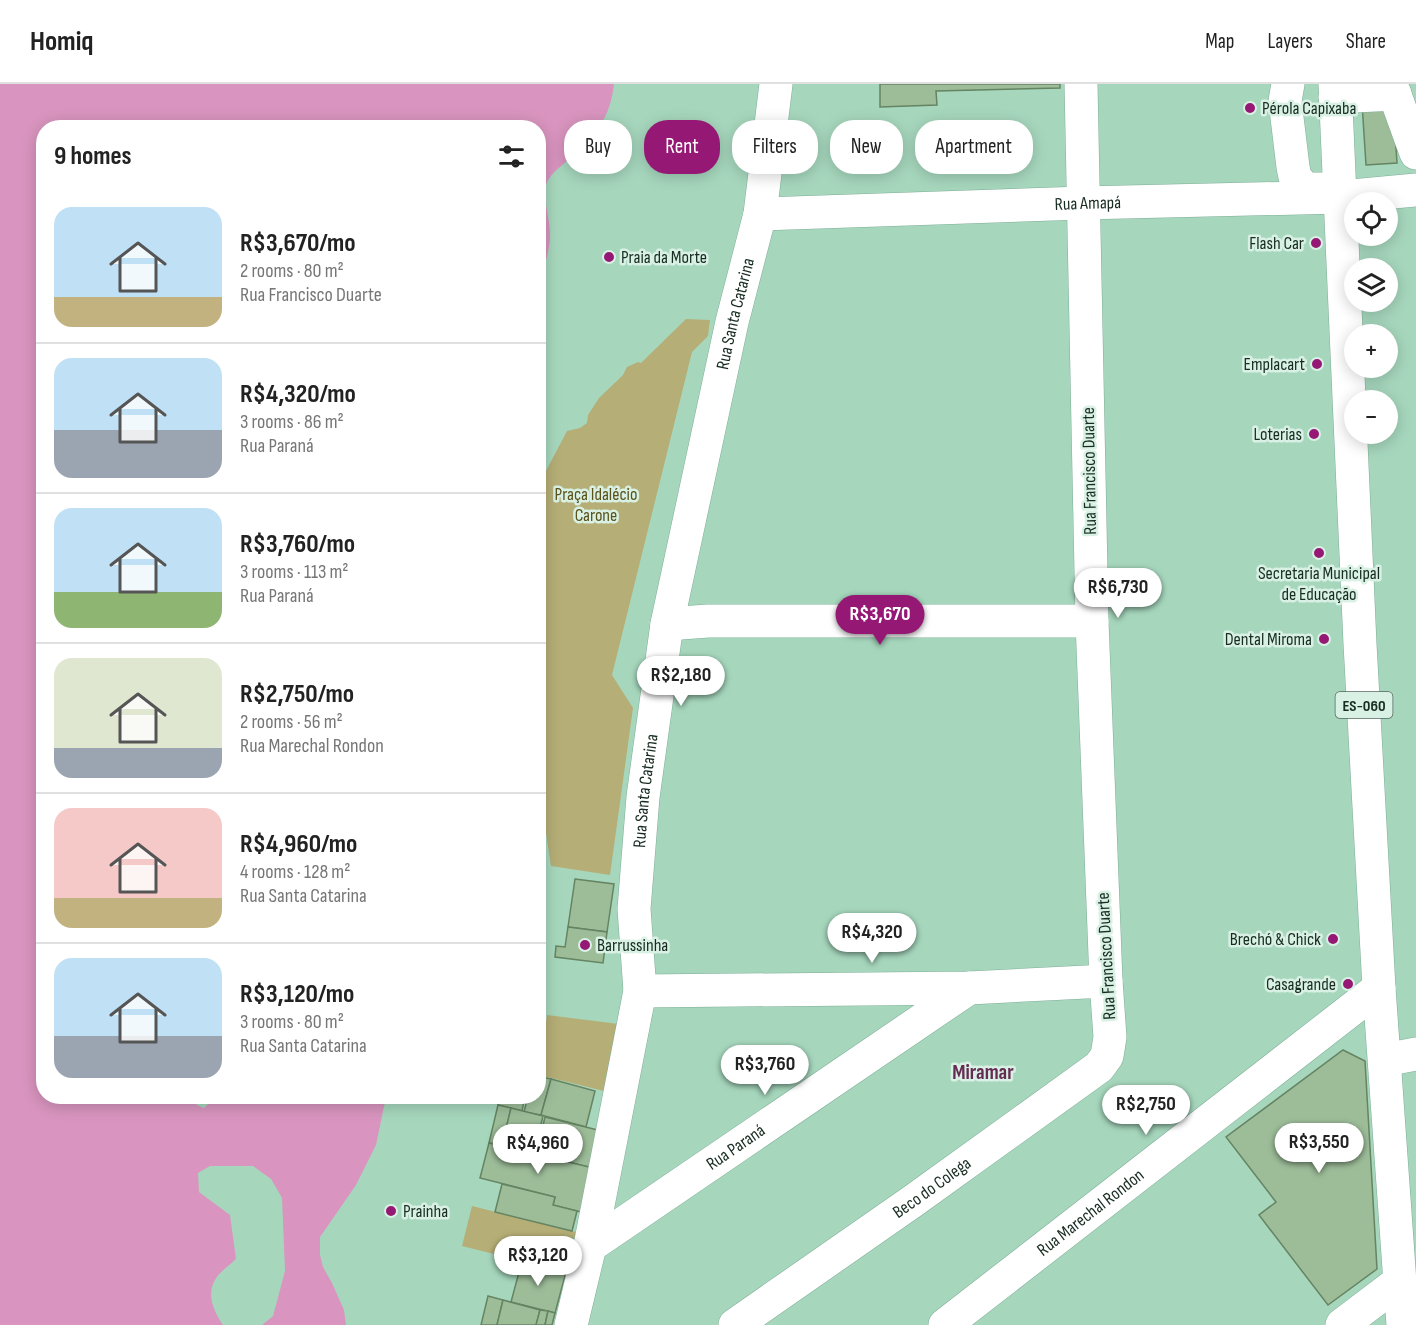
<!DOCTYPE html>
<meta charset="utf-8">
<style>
:root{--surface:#fff;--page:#f2f2f2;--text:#222;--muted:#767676;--line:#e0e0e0;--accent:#951974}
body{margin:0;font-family:"Sofia Sans Condensed",sans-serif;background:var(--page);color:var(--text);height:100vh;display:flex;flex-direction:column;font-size:22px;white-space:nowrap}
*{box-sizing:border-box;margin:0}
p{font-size:20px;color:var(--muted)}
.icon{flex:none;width:33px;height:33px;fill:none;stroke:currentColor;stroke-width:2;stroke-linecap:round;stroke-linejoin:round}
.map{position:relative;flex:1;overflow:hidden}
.panel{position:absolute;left:36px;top:36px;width:510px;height:984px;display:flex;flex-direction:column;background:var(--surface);border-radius:24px;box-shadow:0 3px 15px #0003}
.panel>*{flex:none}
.top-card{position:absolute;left:564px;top:36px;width:570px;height:54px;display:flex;gap:12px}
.buttons{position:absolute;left:1344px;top:108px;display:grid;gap:12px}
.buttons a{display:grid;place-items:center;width:54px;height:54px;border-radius:50%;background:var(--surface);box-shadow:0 3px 15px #0003;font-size:30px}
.price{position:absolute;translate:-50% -51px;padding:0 14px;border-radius:21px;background:#fff;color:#222;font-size:20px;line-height:39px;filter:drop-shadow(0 2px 3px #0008)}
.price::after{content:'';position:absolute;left:50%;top:36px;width:18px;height:14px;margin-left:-9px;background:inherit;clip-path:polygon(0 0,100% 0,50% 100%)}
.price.on{background:var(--accent);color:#fff}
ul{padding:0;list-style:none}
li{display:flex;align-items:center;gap:18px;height:150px;padding:0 18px}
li+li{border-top:2px solid var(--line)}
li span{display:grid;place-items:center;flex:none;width:168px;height:120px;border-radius:18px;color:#555}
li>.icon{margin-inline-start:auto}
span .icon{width:72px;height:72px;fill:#fffc;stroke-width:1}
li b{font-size:26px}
h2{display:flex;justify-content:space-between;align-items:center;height:72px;padding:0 18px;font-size:26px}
.pill{padding:0 21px;border-radius:24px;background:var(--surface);box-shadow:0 3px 15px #0003;font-size:21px;line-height:54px}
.pill.on{background:var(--accent);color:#fff}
header{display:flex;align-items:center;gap:36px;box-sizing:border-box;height:84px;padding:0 30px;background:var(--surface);border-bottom:2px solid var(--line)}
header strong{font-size:28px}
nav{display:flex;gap:33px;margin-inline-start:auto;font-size:21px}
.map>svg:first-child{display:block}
.green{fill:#b5ae76}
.water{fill:#d995bf}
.building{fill:#9dbd99;stroke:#658462;stroke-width:1.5}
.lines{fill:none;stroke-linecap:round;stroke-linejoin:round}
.minor-casing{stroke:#7eae96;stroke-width:34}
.major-casing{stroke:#7eae96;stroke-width:34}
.minor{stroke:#fff;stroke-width:33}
.major{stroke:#fff;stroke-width:33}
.poi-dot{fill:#951974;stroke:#d9f1e4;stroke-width:2}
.labels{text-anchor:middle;stroke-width:5;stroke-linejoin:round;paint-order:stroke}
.shield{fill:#d9f1e4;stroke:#52675c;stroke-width:1.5}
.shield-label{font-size:16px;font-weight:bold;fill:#182c22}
.poi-label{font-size:18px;fill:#182c22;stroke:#d9f1e4;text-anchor:end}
.street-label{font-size:18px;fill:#182c22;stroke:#d9f1e4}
.park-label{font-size:18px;fill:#5a521a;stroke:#d9f1e4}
.quarter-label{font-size:21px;font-weight:bold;fill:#662b52;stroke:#d9f1e4}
</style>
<header>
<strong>Homiq</strong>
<nav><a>Map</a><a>Layers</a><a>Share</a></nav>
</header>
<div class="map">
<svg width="1416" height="1241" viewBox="0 0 1416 1241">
<rect width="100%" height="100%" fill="#a6d7bd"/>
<g class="green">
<polygon points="686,235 710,236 708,252 692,268 612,591 633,624 610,791 551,782 538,696 538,402 567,347 580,344 587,339 588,331 599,314 623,291 627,283 638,278 641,279"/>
<polygon points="547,931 619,940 612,1009 539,991"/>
<polygon points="472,1122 576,1148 566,1188 462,1162"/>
</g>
<path class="water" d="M0,0h614c-4,37 -21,53 -47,77 -7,6 -18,14 -21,24 -3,13 3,32 4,46 1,16 -5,35 -11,49l-1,-152h-494v968l146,1 7,8 7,3 11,-11h171l-10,48 -20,40 -36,52v18l3,12 9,16 12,27 2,15h-84l11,-9 12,-45 -3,-73 -11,-19 -18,-13h-43l-12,7 1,19 31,23 6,44c-6,6 -17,13 -21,21 -9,15 -1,32 8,45h-223z"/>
<g class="building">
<polygon points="880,0 1060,0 1060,4 936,7 937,21 880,23"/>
<polygon points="1393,16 1397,79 1366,81 1362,19"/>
<polygon points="575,795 614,800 607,848 568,843"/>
<polygon points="568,843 607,848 603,879 555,873 556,862 565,863"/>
<polygon points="1343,966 1365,977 1377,1185 1328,1221 1259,1131 1276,1118 1226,1053"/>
<polygon points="538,992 551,995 541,1031 524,1028 528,1012 538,1012"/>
<polygon points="551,995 595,1007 586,1043 541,1031"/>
<polygon points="502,1012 525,1012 522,1027 498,1021"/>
<polygon points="498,1021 511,1024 502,1061 489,1059"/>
<polygon points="511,1024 543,1032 535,1065 503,1057"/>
<polygon points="545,1033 602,1047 593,1084 536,1070"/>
<polygon points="489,1059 593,1084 581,1128 553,1121 555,1113 480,1094"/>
<polygon points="502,1100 555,1113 553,1121 577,1127 572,1147 495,1128"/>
<polygon points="522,1177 566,1188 555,1229 511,1218"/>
<polygon points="488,1212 503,1216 497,1241 481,1241"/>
<polygon points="503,1216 540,1226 536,1241 497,1241"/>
<polygon points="540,1226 548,1227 545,1241 536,1241"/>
<polygon points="548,1227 555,1229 552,1241 545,1241"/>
</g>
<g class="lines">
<g class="minor-casing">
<g id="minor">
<polyline points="1288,0 1285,17 1293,83 1295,93 1305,105 1332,105"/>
<polyline points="1391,0 1416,69"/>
<polyline points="1335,13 1395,10"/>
<path id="s1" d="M760,130l323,-11 258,-6 75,-7"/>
<polyline points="667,540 708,537 1092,537"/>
<polyline points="640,907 969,904 1106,897"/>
<polyline points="1385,976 1416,970"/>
<path id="s2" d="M590,1162l379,-258"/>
<path id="s3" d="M571,1241l19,-79 50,-255 -6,-82 9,-112 24,-173 65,-302 28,-108 16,-130"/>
<path id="s4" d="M735,1241l178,-124 186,-134 8,-11 3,-19 -4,-56 -14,-360 -11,-537"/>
<path id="s5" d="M945,1241l434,-337"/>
<polyline points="1342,1241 1400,1197"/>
</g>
</g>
<g class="major-casing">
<polyline id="major" points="1335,0 1360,560 1379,904 1403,1241"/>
</g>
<use href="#minor" class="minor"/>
<use href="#major" class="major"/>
</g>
<g class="poi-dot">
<circle cx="1250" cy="24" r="6"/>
<circle cx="1316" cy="159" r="6"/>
<circle cx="609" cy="173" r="6"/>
<circle cx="1317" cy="280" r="6"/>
<circle cx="1314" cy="350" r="6"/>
<circle cx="1319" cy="469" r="6"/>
<circle cx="1324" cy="555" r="6"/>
<circle cx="1333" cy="855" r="6"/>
<circle cx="585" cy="861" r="6"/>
<circle cx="1348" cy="900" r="6"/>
<circle cx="391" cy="1127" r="6"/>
</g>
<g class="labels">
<rect class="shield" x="1335.5" y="608" width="57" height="26" rx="4.5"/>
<g class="shield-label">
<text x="1364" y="627">ES-060</text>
</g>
<g class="poi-label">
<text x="1262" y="30" text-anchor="start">Pérola Capixaba</text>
<text x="1304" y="165">Flash Car</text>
<text x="621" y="179" text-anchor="start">Praia da Morte</text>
<text x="1305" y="286">Emplacart</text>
<text x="1302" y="356">Loterias</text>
<text x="1319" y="495" text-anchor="middle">Secretaria Municipal<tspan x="1319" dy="21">de Educação</tspan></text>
<text x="1312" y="561">Dental Miroma</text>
<text x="1321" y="861">Brechó &amp; Chick</text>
<text x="597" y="867" text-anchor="start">Barrussinha</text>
<text x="1336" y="906">Casagrande</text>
<text x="403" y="1133" text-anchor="start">Prainha</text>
</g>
<g class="street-label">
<text dy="6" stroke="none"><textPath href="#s1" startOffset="328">Rua Amapá</textPath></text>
<text dy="6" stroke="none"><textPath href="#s3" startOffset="1028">Rua Santa Catarina</textPath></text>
<text transform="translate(1089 387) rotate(-91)" y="6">Rua Francisco Duarte</text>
<text dy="6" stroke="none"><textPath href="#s3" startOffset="542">Rua Santa Catarina</textPath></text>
<text transform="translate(1106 872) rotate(-93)" y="6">Rua Francisco Duarte</text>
<text dy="6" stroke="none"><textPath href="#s2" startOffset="176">Rua Paraná</textPath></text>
<text dy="6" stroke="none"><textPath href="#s4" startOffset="240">Beco do Colega</textPath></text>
<text dy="6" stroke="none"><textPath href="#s5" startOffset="184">Rua Marechal Rondon</textPath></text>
</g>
<g class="park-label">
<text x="596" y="416">Praça Idalécio<tspan x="596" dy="21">Carone</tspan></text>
</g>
<g class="quarter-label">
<text x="983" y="995">Miramar</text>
</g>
</g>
</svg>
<div class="buttons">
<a><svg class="icon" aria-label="locate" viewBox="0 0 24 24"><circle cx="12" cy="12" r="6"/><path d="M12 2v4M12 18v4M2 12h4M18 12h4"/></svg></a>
<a><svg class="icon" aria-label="layers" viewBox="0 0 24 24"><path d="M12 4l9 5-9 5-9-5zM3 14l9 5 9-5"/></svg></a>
<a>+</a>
<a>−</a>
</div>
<b class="price" style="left:1118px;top:535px">R$6,730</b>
<b class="price on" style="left:880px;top:562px">R$3,670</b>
<b class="price" style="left:681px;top:623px">R$2,180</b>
<b class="price" style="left:872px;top:880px">R$4,320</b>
<b class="price" style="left:765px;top:1012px">R$3,760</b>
<b class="price" style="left:1146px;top:1052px">R$2,750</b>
<b class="price" style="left:1319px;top:1090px">R$3,550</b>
<b class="price" style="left:538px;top:1091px">R$4,960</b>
<b class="price" style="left:538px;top:1203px">R$3,120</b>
<div class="top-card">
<a class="pill">Buy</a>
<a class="pill on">Rent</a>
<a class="pill">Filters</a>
<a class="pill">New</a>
<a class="pill">Apartment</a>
</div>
<section class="panel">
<h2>9 homes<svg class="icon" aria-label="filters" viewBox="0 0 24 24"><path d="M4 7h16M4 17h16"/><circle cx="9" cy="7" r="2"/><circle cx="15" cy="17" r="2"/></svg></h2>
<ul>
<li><span style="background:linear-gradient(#bfe0f5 75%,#c2b280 0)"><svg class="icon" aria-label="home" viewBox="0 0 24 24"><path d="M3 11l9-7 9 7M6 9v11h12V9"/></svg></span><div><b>R$3,670/mo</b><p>2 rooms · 80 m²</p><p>Rua Francisco Duarte</p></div></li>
<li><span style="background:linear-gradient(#bfe0f5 60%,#9aa5b1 0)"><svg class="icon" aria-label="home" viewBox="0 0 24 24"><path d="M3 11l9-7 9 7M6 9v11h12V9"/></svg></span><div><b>R$4,320/mo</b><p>3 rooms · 86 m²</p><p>Rua Paraná</p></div></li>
<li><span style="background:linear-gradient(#bfe0f5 70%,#8fb573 0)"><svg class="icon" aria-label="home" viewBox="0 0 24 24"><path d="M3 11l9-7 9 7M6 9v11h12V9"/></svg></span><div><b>R$3,760/mo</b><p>3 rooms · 113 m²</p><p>Rua Paraná</p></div></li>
<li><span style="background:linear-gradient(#dfe7d0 75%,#9aa5b1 0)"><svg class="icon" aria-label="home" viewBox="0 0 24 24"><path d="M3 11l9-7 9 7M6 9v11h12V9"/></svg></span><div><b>R$2,750/mo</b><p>2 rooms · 56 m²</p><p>Rua Marechal Rondon</p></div></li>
<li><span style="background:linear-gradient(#f6c9c9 75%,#c2b280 0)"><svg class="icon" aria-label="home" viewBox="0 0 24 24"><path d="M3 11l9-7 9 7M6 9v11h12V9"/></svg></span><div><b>R$4,960/mo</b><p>4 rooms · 128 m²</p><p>Rua Santa Catarina</p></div></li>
<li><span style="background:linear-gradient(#bfe0f5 65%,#9aa5b1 0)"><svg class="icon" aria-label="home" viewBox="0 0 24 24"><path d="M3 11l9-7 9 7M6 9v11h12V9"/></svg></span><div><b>R$3,120/mo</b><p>3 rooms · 80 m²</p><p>Rua Santa Catarina</p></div></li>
</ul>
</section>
</div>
